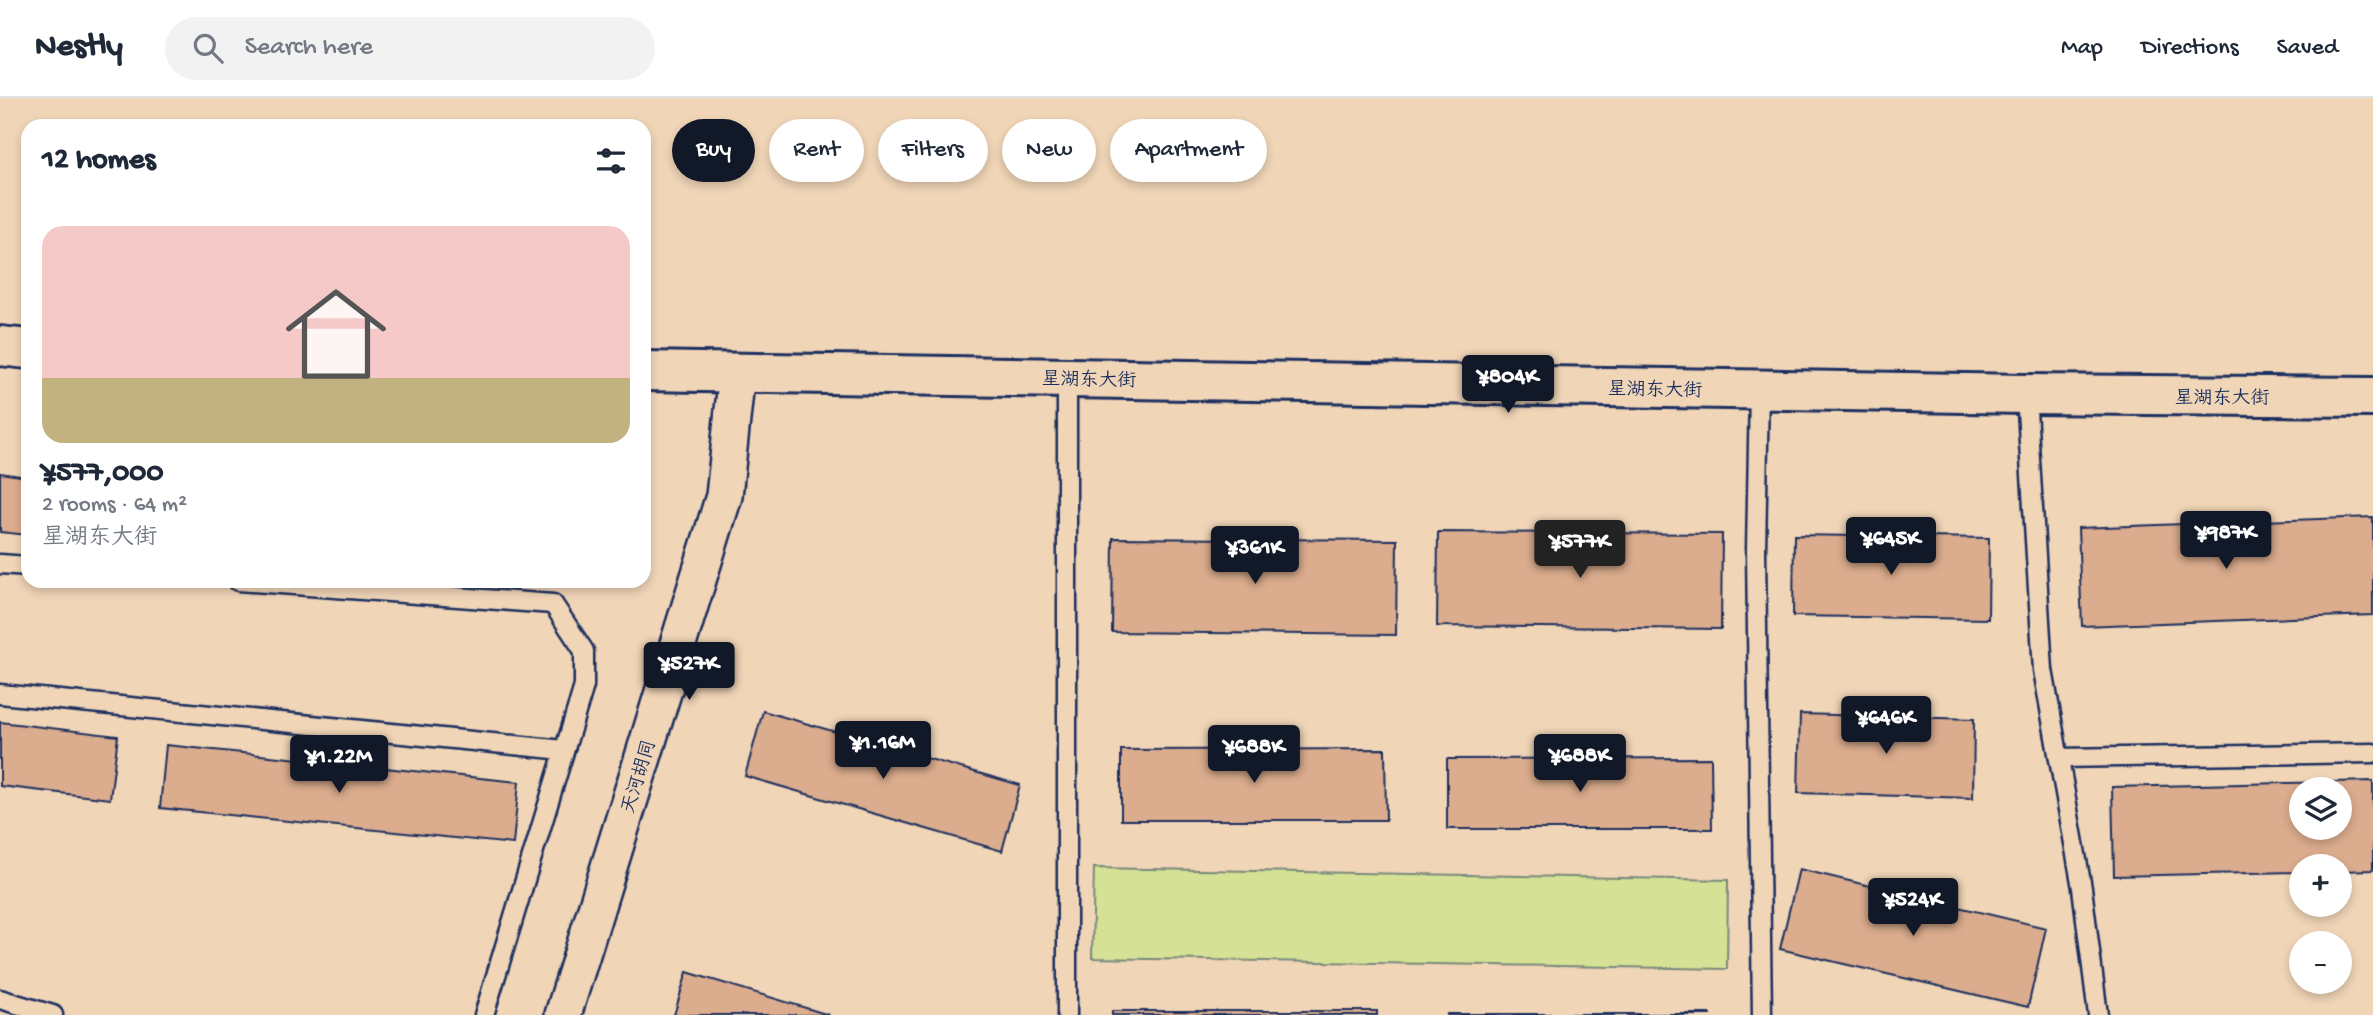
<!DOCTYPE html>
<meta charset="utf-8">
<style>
:root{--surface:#fff;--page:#f2f2f3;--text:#1f2937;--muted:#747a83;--line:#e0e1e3;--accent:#111827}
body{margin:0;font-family:"Gochi Hand","LXGW WenKai TC",sans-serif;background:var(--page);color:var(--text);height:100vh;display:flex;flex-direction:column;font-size:26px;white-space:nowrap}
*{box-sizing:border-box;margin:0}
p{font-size:23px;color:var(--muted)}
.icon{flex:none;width:38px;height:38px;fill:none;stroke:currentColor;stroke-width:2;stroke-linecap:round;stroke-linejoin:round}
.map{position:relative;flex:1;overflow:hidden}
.sheet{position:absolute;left:21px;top:21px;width:630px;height:469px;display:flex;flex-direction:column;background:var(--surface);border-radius:21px;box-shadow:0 4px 10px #0003}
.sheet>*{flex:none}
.top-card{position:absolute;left:672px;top:21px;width:665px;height:63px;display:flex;gap:14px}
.buttons{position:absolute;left:2289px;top:679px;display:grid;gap:14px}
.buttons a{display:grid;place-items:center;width:63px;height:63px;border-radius:50%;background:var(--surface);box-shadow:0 4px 10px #0003;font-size:35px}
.price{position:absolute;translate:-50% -60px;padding:0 16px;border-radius:7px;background:var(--accent);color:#fff;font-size:23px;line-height:46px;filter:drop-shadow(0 2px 4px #0008)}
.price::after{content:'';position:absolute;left:50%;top:42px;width:21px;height:16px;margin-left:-10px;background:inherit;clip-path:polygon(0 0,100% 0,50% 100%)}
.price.on{background:#222;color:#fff}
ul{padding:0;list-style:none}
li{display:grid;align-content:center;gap:14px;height:371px;padding:0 21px}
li+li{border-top:2px solid var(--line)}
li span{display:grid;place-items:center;height:217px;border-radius:21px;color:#555}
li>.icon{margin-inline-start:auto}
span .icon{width:126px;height:126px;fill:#fffc;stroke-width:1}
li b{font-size:30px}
h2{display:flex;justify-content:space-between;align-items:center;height:84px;padding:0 21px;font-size:30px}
.tag{padding:0 24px;border-radius:32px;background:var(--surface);box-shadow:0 4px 10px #0003;font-size:24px;line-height:63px}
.tag.on{background:var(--accent);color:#fff}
header{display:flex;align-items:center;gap:42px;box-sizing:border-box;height:98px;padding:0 35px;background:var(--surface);border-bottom:2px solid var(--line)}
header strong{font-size:33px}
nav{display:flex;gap:38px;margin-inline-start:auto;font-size:24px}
.search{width:490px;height:63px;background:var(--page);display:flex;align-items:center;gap:18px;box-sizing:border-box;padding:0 24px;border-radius:38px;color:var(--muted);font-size:26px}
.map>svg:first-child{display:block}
.green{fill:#d5e295;stroke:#78887a;stroke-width:2}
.building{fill:#dbac8d;stroke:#1b2f5e;stroke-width:2;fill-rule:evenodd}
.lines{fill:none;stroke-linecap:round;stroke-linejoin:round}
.lane-casing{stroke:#1b2f5e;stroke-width:23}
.street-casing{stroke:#1b2f5e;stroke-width:40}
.secondary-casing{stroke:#1b2f5e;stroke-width:44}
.lane{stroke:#f0d5b7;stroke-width:18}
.street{stroke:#f0d5b7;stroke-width:35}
.secondary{stroke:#f0d5b7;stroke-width:38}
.labels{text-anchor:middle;stroke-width:5;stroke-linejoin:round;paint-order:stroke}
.street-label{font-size:19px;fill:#1b2f5e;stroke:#f0d5b7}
</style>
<header>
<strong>Nestly</strong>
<div class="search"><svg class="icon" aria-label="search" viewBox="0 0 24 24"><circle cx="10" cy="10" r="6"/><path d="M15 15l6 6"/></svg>Search here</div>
<nav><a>Map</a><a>Directions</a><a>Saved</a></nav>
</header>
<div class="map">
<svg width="2373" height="917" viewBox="0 0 2373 917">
<rect width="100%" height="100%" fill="#f0d5b7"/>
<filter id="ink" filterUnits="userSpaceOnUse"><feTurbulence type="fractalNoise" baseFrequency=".0143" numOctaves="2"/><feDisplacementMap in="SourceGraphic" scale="14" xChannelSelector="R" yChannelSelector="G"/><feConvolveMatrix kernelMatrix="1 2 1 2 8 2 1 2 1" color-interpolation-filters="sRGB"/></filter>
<g filter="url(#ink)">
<polygon class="green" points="1094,770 1728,782 1727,871 1092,860"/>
<g class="building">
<polygon points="0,375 28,379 28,437 0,434"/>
<polygon points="2373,419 2373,517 2082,528 2078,430"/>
<polygon points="1438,434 1722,436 1721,531 1437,528"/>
<polygon points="1794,437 1989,440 1988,521 1793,518"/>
<polygon points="1113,440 1397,442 1396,537 1112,534"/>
<polygon points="763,613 1020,687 1002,753 745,678"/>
<polygon points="1800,616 1974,621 1973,700 1798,695"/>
<polygon points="0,624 118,638 110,701 0,688"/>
<polygon points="166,647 519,684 513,746 160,710"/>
<polygon points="1385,651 1386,722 1121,722 1121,652"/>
<polygon points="1711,660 1712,731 1447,731 1447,661"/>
<path d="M2373,683v89l-33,1v-5h-39v6l-187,4 -2,-89zM2301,691h39v39h-39z"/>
<polygon points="1799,771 2046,830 2028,909 1780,851"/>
<polygon points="687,874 829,917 674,917"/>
<rect x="1112" y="913" width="265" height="4"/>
<rect x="1447" y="916" width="264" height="1"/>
</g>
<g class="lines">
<g class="lane-casing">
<g id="lane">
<polyline points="1759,292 1756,453 1762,917"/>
<polyline points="2026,296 2043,572 2082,790 2098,917"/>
<polyline points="0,466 28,468"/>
<polyline points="238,483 553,506 584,553 584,588 484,917"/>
<polyline points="0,596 564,652"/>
<polyline points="2059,660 2373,655"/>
<polyline points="0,901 53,917"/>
<polyline points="1067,917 1067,280"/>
</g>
</g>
<g class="street-casing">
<polyline id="street" points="563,917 724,398 737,274"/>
</g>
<g class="secondary-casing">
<g id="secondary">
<polyline points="0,248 28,251"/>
<polyline points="644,273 2026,296 2373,299"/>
</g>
</g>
<use href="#lane" class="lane"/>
<use href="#street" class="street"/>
<use href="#secondary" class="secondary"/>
</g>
</g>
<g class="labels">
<g class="street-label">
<text transform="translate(1089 280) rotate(1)" y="7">星湖东大街</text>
<text transform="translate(1655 290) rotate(1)" y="7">星湖东大街</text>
<text x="2222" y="305">星湖东大街</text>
<text transform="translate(637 678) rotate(-73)" y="7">天河胡同</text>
</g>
</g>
</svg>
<div class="buttons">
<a><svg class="icon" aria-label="layers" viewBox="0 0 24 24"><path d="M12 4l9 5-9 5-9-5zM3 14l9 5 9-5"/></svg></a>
<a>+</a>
<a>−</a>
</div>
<b class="price" style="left:1508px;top:317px">¥804K</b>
<b class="price" style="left:2226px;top:473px">¥987K</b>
<b class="price" style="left:1891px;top:479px">¥645K</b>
<b class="price on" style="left:1580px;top:482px">¥577K</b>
<b class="price" style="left:1255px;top:488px">¥361K</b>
<b class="price" style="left:689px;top:604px">¥527K</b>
<b class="price" style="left:1886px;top:658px">¥646K</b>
<b class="price" style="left:883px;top:683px">¥1.16M</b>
<b class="price" style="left:1254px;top:687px">¥688K</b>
<b class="price" style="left:1580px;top:696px">¥688K</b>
<b class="price" style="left:339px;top:697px">¥1.22M</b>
<b class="price" style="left:1913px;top:840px">¥524K</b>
<div class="top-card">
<a class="tag on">Buy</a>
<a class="tag">Rent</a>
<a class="tag">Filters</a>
<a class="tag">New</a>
<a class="tag">Apartment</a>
</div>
<section class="sheet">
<h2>12 homes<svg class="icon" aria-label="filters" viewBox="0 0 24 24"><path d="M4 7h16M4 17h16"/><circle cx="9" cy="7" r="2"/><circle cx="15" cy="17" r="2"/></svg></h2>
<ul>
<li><span style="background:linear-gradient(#f6c9c9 70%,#c2b280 0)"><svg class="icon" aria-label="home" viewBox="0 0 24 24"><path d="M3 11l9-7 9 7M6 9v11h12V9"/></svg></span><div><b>¥577,000</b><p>2 rooms · 64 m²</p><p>星湖东大街</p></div></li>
</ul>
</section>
</div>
